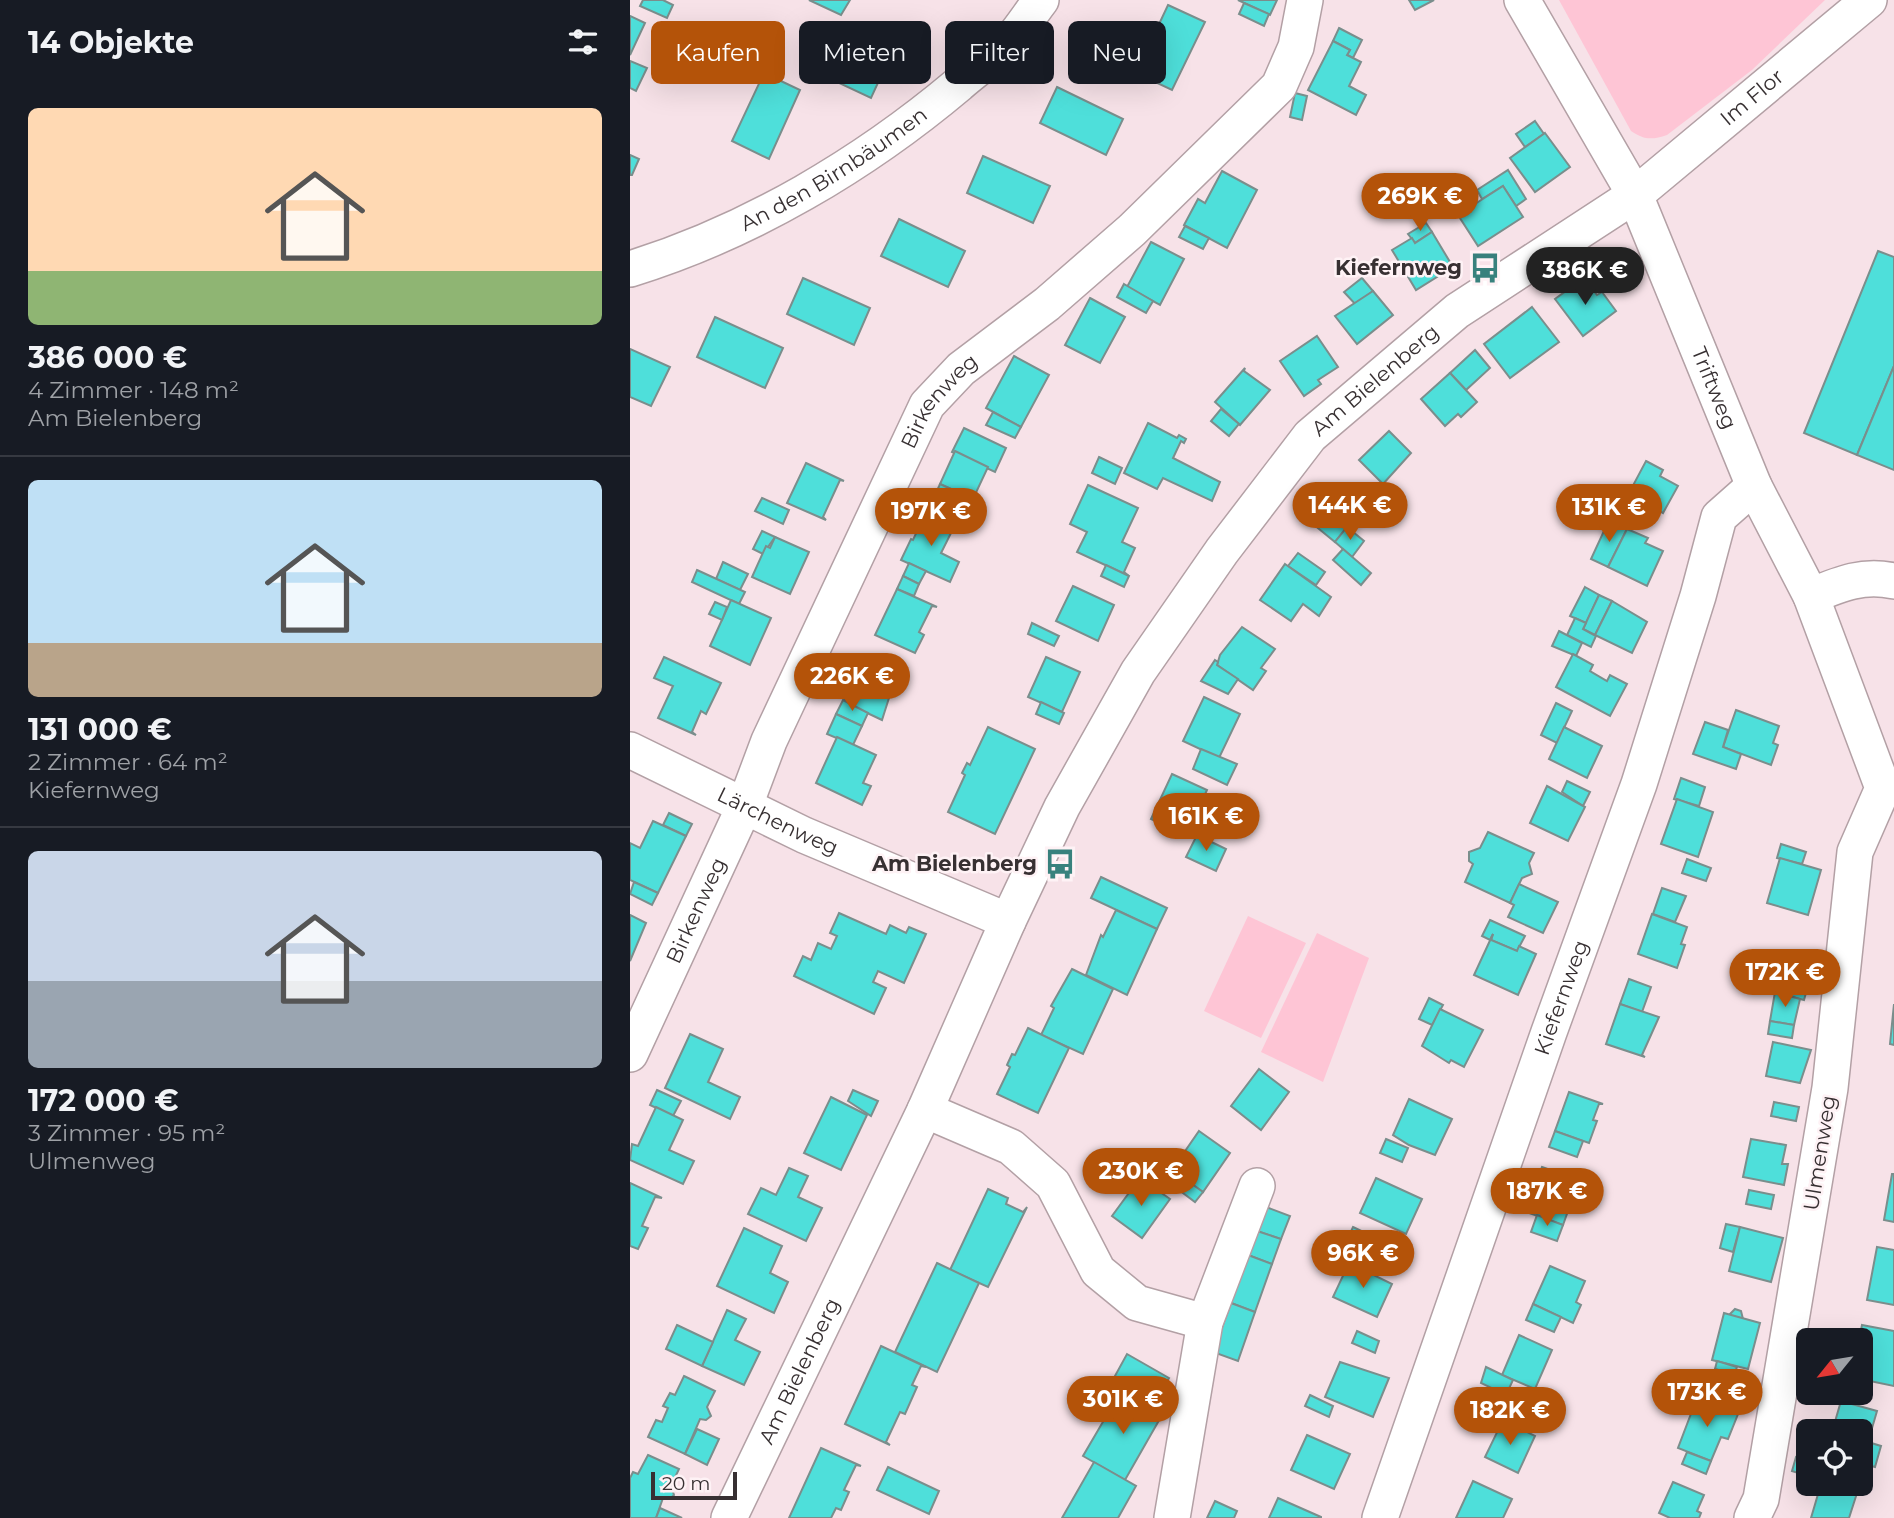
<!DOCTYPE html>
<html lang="de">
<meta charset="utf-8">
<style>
:root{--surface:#171b24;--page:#20242c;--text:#f1f3f6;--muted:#9ea1a6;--line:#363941;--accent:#b45309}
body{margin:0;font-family:Montserrat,sans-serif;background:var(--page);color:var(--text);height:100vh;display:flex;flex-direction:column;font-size:26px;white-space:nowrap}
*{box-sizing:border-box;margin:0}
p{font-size:23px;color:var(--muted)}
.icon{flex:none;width:38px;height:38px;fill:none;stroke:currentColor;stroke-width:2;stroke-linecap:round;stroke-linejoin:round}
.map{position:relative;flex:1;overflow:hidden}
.drawer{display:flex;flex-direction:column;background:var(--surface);width:630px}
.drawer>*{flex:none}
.banner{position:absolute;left:21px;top:21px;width:665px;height:63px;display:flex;gap:14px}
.needle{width:46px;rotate:240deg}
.tools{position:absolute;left:1166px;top:1328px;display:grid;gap:14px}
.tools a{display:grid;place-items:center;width:77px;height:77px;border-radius:10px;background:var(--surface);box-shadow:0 7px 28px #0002;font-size:35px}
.scale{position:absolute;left:21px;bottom:18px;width:86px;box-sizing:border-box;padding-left:7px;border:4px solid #373032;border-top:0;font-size:19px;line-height:24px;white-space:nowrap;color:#373032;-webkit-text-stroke:5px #fef2f5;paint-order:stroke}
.price{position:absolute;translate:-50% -60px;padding:0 16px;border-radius:24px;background:var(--accent);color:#fff;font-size:23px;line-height:46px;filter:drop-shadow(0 2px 4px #0008)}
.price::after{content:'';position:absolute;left:50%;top:42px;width:21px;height:16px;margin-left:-10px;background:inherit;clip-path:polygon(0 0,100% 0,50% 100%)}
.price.active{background:#222;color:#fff}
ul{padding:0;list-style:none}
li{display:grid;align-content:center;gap:14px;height:371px;padding:0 28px}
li+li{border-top:2px solid var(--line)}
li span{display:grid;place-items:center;height:217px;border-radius:10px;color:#555}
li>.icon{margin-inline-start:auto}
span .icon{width:126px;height:126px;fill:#fffc;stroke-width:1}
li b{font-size:30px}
h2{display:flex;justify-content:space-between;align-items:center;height:84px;padding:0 28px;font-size:30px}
.tag{padding:0 24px;border-radius:10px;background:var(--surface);box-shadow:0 7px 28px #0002;font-size:24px;line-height:63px}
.tag.active{background:var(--accent);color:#fff}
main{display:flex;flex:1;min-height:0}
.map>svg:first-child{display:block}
.green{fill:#fec5d5}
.building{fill:#4edfda;stroke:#7a8e8c;stroke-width:2}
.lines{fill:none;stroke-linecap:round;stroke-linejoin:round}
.minor-casing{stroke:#b3a0a5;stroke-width:38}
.minor{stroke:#fff;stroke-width:35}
.labels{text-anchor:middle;stroke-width:5;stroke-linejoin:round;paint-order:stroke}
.street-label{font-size:21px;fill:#373032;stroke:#fef2f5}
.poi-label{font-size:21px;font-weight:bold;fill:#373032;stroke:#fef2f5;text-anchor:end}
</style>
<main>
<section class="drawer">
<h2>14 Objekte<svg class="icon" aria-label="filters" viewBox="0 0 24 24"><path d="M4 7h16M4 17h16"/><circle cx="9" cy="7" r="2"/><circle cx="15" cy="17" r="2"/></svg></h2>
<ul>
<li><span style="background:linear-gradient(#ffd9b3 75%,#8fb573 0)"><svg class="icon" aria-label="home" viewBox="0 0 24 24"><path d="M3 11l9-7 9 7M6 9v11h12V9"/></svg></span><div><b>386 000 €</b><p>4 Zimmer · 148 m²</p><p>Am Bielenberg</p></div></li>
<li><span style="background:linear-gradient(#bfe0f5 75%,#b9a48a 0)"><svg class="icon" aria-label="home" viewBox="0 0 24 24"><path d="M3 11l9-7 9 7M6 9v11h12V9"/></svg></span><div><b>131 000 €</b><p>2 Zimmer · 64 m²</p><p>Kiefernweg</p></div></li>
<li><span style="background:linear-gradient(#c9d6e8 60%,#9aa5b1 0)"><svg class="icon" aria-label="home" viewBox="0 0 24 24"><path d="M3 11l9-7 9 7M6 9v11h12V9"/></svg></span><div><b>172 000 €</b><p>3 Zimmer · 95 m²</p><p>Ulmenweg</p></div></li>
</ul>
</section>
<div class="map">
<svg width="1264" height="1518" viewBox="0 0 1264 1518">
<rect width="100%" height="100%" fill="#f7e2e8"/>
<g class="green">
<path d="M929,0h266l-73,70 -85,65c-15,5 -23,5 -36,-4z"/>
<polygon points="618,916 676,943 631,1038 574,1011"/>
<polygon points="687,933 739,958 693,1082 631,1052"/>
</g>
<g class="building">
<polygon points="13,0 33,0 43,5 37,18 10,6"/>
<polygon points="179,0 220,0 211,15"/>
<polygon points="608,0 647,0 640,15"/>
<polygon points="779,0 804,0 785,10"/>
<polygon points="614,3 639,14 634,26 609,14"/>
<polygon points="538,5 575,22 542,90 506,73"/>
<polygon points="0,16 15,23 0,55"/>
<polygon points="709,28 732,40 723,58 717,55 720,50 703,41"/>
<polygon points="190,29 258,61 241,98 173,66"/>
<polygon points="703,41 720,50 717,55 731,62 719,86 736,95 726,115 678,90"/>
<polygon points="0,61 17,68 6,91 0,88"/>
<polygon points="134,73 170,90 139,159 102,141"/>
<polygon points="427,87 493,119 476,155 410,123"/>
<polygon points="665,93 677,96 672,120 660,117"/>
<polygon points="905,121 914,134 895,147 886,134"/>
<polygon points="915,133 940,167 905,192 880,158"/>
<polygon points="0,155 9,159 2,175 0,175"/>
<polygon points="353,156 420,186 403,223 337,193"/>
<polygon points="878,170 896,199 886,206 873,186 852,199 847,190"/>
<polygon points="592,171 627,190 597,248 554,225 568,199 575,203"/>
<polygon points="873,186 893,217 848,246 828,215"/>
<polygon points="269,219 335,251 318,287 251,256"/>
<polygon points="796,223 802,232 785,243 778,234"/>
<polygon points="555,226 579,238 573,249 549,237"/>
<polygon points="802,232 823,267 786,290 762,250 782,238 785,243"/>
<polygon points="521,242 554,259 530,305 497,287"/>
<polygon points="1248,251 1264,257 1264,366 1227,455 1174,433"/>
<polygon points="173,278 240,308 224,345 157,314"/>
<polygon points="732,278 743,291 726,305 714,292"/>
<polygon points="954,278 967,295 972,292 986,311 953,336 925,299"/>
<polygon points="494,284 523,301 516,313 487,297"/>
<polygon points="743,291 763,315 727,344 705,316"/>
<polygon points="460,298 495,317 470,363 435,345"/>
<polygon points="902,307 929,342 880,378 854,344"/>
<polygon points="85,317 153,348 135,388 67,357"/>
<polygon points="687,336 708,367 688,380 691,384 674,396 650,361"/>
<polygon points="0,349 40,367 21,406 0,397"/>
<polygon points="845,350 860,368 836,390 820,373"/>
<polygon points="384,356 419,375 391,427 356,408"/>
<polygon points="1264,366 1264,470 1227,455"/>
<polygon points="615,368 614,371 640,390 610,425 585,402"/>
<polygon points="820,373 847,402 831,417 828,414 815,426 791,399"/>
<polygon points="591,409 609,424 599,436 581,421"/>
<polygon points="363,412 391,427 385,438 356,425"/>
<polygon points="518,423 547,438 549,435 556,439 554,443 551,441 543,458 590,482 582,501 533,478 527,489 494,473"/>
<polygon points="334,428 376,448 365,472 322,452"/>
<polygon points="759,431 781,453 753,484 729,460"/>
<polygon points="325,451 358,467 343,499 310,484"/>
<polygon points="469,457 492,468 485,484 462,473"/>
<polygon points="1016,461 1033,470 1030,476 1048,486 1033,513 999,493"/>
<polygon points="176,463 214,481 210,480 193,517 196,520 157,503"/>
<polygon points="310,484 332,494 326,505 305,495"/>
<polygon points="458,485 508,508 492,542 505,548 494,572 499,576 447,552 457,532 440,524"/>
<polygon points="704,492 729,513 705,542 678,520"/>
<polygon points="973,492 995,504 988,518 965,506"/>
<polygon points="132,498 159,510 153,524 125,511"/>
<polygon points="294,509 311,517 309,523 323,529 311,553 329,562 320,582 271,560 281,539 283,540 296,512"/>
<polygon points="979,520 997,529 978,567 961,559"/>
<polygon points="717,527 734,541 722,557 705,542"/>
<polygon points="997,529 1018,538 1015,543 1033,551 1017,586 978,567"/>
<polygon points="132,531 145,537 133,554 123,549"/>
<polygon points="145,537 179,552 160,594 122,577 136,546 140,548"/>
<polygon points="713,549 741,573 731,585 703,560"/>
<polygon points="668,553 695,572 686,585 658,566"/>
<polygon points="93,562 118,574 110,590 86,579"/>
<polygon points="279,563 296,571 289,584 273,576"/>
<polygon points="655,564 701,597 689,616 673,604 661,621 630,600"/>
<polygon points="476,565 499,576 494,587 471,576"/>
<polygon points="67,570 115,592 109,604 62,582"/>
<polygon points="273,576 289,584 284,596 267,589"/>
<polygon points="443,586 484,605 468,641 426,621"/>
<polygon points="955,587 969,595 956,623 940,616"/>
<polygon points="267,589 307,607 302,606 289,632 294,635 285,653 245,635"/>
<polygon points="969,595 982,601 965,635 953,629"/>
<polygon points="101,600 141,618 120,665 80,646"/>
<polygon points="982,601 1017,622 1002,653 965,635"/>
<polygon points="85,602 97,607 92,620 79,614"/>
<polygon points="945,618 956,623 953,629 966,636 961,647 937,635"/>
<polygon points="402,623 429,636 424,646 398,634"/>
<polygon points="612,627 645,649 631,668 636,671 623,690 587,665 590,655"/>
<polygon points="929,631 952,643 946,656 922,646"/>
<polygon points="943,654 963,665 960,671 977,681 980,675 997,684 980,716 926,687"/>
<polygon points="34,657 91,683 76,714 71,711 62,732 66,735 28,718 43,686 24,678"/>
<polygon points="416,657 450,672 432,712 398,697"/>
<polygon points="585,660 588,662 587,665 608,679 598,694 571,681"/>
<polygon points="231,667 264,682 252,720 214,702"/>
<polygon points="574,697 610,714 589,758 553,741"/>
<polygon points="213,700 238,713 232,726 206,714"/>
<polygon points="411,702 434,713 429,724 406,714"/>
<polygon points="926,703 942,711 927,743 911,735"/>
<polygon points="1106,710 1149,726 1143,743 1148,745 1141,765 1093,747"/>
<polygon points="206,714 232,726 223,745 197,734"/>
<polygon points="1075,722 1098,730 1093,747 1111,754 1106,769 1063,754"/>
<polygon points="358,727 405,749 365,834 318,812 335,775 332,773 337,763 340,765"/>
<polygon points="934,727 972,746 957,778 919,759"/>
<polygon points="207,737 246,755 233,783 241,786 232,805 186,783"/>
<polygon points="571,749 607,764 597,785 563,769"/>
<polygon points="542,774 577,790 556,835 521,819"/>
<polygon points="1051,778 1075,787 1069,806 1044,799"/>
<polygon points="937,781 960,792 953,806 932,792"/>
<polygon points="917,786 955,807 938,841 900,823"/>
<polygon points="1047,799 1083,812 1068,857 1031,844"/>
<polygon points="39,813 62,824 56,836 33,825"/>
<polygon points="23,821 56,836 28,893 0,880 0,843 10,848"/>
<polygon points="858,832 904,853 899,863 902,874 892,878 880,903 835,882 843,864 839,861 839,852 850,848"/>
<polygon points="567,835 596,849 586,871 556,857"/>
<polygon points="1151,844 1176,852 1172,864 1147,858"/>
<polygon points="1150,858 1191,870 1178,915 1137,903"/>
<polygon points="1057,859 1081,868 1076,881 1052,873"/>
<polygon points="471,877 537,908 527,929 461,898"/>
<polygon points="4,882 28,893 22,905 0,894"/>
<polygon points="889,884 928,902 913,933 878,917 884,905 880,903"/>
<polygon points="1032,888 1056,896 1045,922 1023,914"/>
<polygon points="486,910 527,929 497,995 456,975 471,935 473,937"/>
<polygon points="209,913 256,934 260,925 276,933 279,927 296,934 274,983 248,971 243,982 256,988 244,1014 164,976 173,956 181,960 188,943 201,949 207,936 200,933"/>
<polygon points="1022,914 1057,927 1051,944 1055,945 1047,968 1008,954"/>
<polygon points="0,915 16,923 0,961"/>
<polygon points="860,920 895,936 887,951 861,940 863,934 860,940 852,936"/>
<polygon points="863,934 861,940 887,951 889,946 906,954 888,995 844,975"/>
<polygon points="1150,952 1189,963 1184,983 1179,982 1174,1000 1139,991"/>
<polygon points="442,969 483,989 453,1054 411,1035 424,1008 421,1006"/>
<polygon points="999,979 1021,987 1012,1012 990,1004"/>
<polygon points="1145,992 1170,999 1164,1025 1140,1021"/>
<polygon points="799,998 813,1005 802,1025 789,1019"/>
<polygon points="990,1004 1029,1017 1012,1055 1015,1057 976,1044"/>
<polygon points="1264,1004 1264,1045 1260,1044"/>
<polygon points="810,1009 853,1030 834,1067 821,1060 819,1063 792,1046"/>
<polygon points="1140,1021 1164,1025 1162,1038 1138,1034"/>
<polygon points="398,1028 439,1048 408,1113 367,1094 380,1067 377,1065 382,1054 385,1055"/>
<polygon points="60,1034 93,1049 78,1082 110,1097 100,1119 35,1088"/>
<polygon points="1143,1042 1181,1050 1170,1083 1136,1076"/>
<polygon points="629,1069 659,1092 631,1130 601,1106"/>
<polygon points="27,1090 51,1101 43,1116 20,1105"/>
<polygon points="223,1090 248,1101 241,1116 218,1101"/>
<polygon points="939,1092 973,1104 969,1104 963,1120 967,1121 959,1143 925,1131"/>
<polygon points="201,1097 237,1115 211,1170 174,1153"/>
<polygon points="779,1099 822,1119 805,1155 779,1145 763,1135"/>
<polygon points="1144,1102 1169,1107 1166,1121 1141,1116"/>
<polygon points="26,1107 53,1120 39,1150 64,1161 53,1184 0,1160 2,1144 8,1146"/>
<polygon points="569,1131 600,1153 573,1192 542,1170"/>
<polygon points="925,1131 953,1141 947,1157 919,1147"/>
<polygon points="756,1139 778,1148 772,1162 750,1153"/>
<polygon points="1121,1139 1156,1145 1152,1164 1158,1164 1154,1185 1113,1177"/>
<polygon points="912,1167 949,1180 933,1225 896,1212"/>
<polygon points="159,1168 178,1176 168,1197 192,1208 176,1241 118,1214 131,1188 146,1195"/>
<polygon points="1262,1174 1264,1174 1264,1222 1254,1220"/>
<polygon points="552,1177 573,1192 565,1202 545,1187"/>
<polygon points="510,1178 540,1199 512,1238 482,1216"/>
<polygon points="746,1178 792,1199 776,1234 730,1213"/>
<polygon points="0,1183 32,1198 25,1197 12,1226 18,1228 8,1249 0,1246"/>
<polygon points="358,1189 378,1198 376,1204 393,1212 397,1207 358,1287 320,1270"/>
<polygon points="1119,1190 1144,1195 1141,1209 1116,1204"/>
<polygon points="636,1207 660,1216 651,1239 627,1231"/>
<polygon points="907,1215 933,1225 927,1241 901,1232"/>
<polygon points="1096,1224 1110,1227 1103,1252 1090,1248"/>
<polygon points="723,1227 746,1238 740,1251 717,1240"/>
<polygon points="1110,1227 1153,1238 1141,1282 1099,1271"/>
<polygon points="114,1228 152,1246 140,1273 158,1282 144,1313 87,1286"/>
<polygon points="627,1231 651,1239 642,1264 618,1255"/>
<polygon points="1247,1247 1264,1250 1264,1305 1237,1300"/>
<polygon points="618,1255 642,1264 625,1312 601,1303"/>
<polygon points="307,1263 349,1283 307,1372 265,1352"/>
<polygon points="719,1263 762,1284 747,1317 703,1297"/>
<polygon points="920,1266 955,1281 946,1302 951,1305 943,1323 903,1304"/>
<polygon points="601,1303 625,1312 608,1361 583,1352"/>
<polygon points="903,1304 931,1317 924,1332 896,1320"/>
<polygon points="1105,1309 1111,1311 1113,1319 1099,1315"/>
<polygon points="97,1310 116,1319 105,1340 130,1352 114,1385 72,1366"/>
<polygon points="1094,1313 1130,1323 1118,1369 1082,1360"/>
<polygon points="47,1325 83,1342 72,1366 36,1349"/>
<polygon points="1232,1325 1264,1331 1264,1386 1230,1379 1229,1340"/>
<polygon points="727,1331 749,1341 745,1353 722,1343"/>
<polygon points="889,1335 922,1350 905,1389 872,1375"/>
<polygon points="251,1346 296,1367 291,1366 282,1385 287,1387 275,1414 270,1412 256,1442 260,1445 215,1424"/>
<polygon points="497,1354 539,1378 521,1408 480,1385"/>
<polygon points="1087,1361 1107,1367 1104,1375 1085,1369"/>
<polygon points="710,1362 759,1378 743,1417 695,1397"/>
<polygon points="856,1367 883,1380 876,1395 851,1383"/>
<polygon points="1085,1369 1107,1376 1104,1388 1081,1381"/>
<polygon points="54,1376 85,1391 77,1407 81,1416 76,1420 70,1419 55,1454 18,1437 26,1420 32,1422 38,1408 33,1406 40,1393 45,1395"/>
<polygon points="491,1391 532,1415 495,1480 453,1456"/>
<polygon points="680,1395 703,1406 699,1417 675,1406"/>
<polygon points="1067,1398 1108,1414 1098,1439 1091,1437 1081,1461 1048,1448"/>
<polygon points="1211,1401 1247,1411 1238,1442 1251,1446 1245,1467 1230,1463 1230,1432 1202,1432"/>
<polygon points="873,1420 905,1436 888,1473 855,1457"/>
<polygon points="67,1429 89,1439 77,1465 55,1454"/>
<polygon points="677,1435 720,1454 704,1489 661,1470"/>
<polygon points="191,1448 231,1466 226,1465 214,1490 219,1492 211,1510 206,1508 201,1518 159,1518"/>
<polygon points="1057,1452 1081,1461 1076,1474 1052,1464"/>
<polygon points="18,1455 49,1469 41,1486 44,1495 41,1498 33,1498 26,1518 0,1518 0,1478 3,1472 8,1474"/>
<polygon points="1166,1457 1178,1461 1178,1476 1162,1471"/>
<polygon points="464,1462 506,1486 488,1518 432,1518"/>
<polygon points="258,1467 309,1491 299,1514 247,1490"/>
<polygon points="843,1481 882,1499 873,1518 826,1518"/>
<polygon points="1043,1482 1074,1495 1067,1511 1071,1513 1069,1518 1040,1518 1029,1513"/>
<polygon points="1191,1484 1209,1484 1228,1490 1219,1518 1181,1518"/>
<polygon points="648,1498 691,1517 691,1518 639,1518"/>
<polygon points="585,1501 607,1511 604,1518 577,1518"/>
<polygon points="30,1508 52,1518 26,1518"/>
</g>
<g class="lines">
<g class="minor-casing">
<g id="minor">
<path id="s1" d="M892,0l113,195 119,291 57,110 72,192 -28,64 -25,236 -69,411 -9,19"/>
<path id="s2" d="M0,269c120,-37 234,-105 329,-185 17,-15 38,-29 53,-45 10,-12 19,-26 29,-39"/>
<path d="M1181,596c29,-12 52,-22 83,-15"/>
<path id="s3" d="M0,750l174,85 204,86"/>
<path id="s4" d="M0,1054l115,-249 24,-64 158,-336 34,-36 86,-65 85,-74 147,-144 17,-39 9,-47"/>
<polyline points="295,1110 381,1147 423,1184 468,1271 507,1303 575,1322"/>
<path id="s5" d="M99,1518l196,-408 83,-189 54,-114 76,-135 84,-121 88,-115 147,-125 178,-116 234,-195"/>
<polyline points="542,1518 575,1322 627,1186"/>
<path id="s6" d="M750,1518l169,-486 90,-248 59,-188 21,-79 35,-31"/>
</g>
</g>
<use href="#minor" class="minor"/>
</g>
<defs>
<g id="bus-bare" transform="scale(2.415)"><path d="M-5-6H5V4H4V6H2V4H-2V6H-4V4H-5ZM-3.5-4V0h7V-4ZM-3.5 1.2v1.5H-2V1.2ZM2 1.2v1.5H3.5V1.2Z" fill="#38817d" stroke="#fef2f5" stroke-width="2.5" paint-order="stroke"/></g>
</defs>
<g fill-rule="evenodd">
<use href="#bus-bare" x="855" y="268"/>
<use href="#bus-bare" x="430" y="864"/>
</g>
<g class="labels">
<g class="street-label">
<text dy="7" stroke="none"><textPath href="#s5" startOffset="1790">Im Flor</textPath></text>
<text dy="7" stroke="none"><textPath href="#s2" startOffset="228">An den Birnbäumen</textPath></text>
<text dy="7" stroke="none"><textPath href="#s5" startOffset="1318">Am Bielenberg</textPath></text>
<text dy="7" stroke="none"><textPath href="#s1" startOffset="434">Triftweg</textPath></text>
<text dy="7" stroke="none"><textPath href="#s4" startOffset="724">Birkenweg</textPath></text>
<text dy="7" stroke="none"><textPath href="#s3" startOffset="164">Lärchenweg</textPath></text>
<text dy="7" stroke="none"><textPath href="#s4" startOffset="158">Birkenweg</textPath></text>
<text dy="7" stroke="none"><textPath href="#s6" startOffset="551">Kiefernweg</textPath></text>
<text transform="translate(1190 1153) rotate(-81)" y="7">Ulmenweg</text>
<text dy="7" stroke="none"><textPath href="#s5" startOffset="163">Am Bielenberg</textPath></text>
</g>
<g class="poi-label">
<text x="832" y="275">Kiefernweg</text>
<text x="407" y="871">Am Bielenberg</text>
</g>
</g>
</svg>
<div class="tools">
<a><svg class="needle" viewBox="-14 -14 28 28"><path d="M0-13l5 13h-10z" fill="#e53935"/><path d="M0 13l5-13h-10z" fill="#9ea1a6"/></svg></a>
<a><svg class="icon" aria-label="locate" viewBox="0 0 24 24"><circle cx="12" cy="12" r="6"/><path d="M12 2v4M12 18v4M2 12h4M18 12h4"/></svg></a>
</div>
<div class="scale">20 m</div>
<b class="price" style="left:790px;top:233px">269K €</b>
<b class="price active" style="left:955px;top:307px">386K €</b>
<b class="price" style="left:720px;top:542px">144K €</b>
<b class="price" style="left:979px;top:544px">131K €</b>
<b class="price" style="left:301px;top:548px">197K €</b>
<b class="price" style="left:222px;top:713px">226K €</b>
<b class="price" style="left:576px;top:853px">161K €</b>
<b class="price" style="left:1155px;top:1009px">172K €</b>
<b class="price" style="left:511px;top:1208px">230K €</b>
<b class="price" style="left:917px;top:1228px">187K €</b>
<b class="price" style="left:733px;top:1290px">96K €</b>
<b class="price" style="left:1077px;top:1429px">173K €</b>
<b class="price" style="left:493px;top:1436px">301K €</b>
<b class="price" style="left:880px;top:1447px">182K €</b>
<div class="banner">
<a class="tag active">Kaufen</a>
<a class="tag">Mieten</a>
<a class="tag">Filter</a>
<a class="tag">Neu</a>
</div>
</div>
</main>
